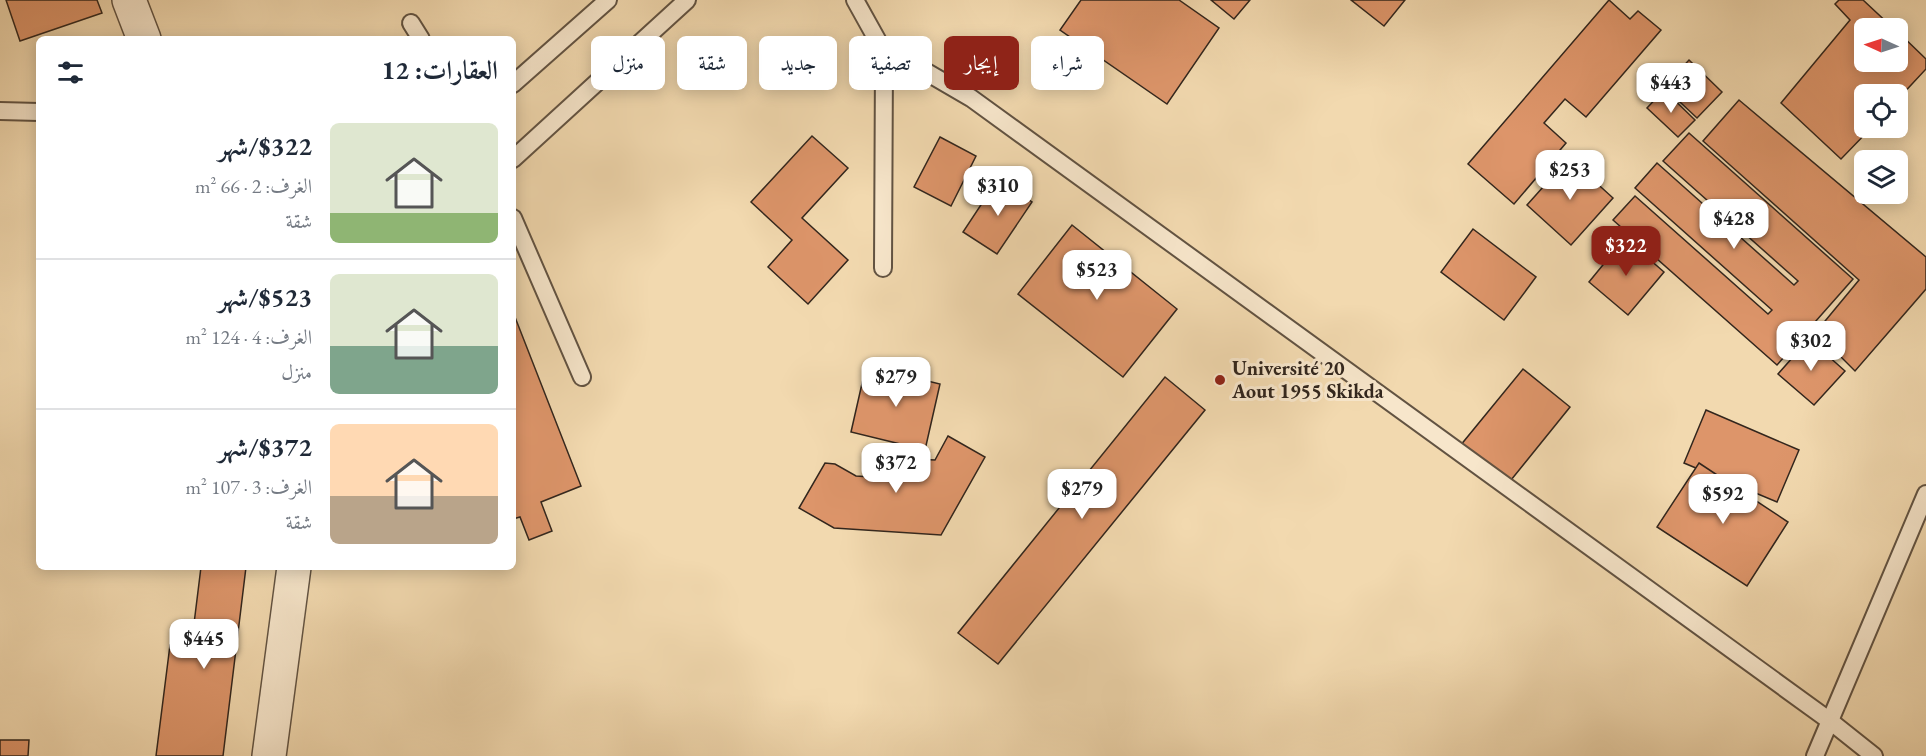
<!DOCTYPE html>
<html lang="ar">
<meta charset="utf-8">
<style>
:root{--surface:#fff;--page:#f2f2f3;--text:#1f2937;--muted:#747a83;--line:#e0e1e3;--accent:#8f2418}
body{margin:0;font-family:"EB Garamond",Amiri,serif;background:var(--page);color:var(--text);direction:rtl;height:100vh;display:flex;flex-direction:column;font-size:22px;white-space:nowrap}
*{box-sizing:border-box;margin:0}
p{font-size:20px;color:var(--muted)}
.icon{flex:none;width:33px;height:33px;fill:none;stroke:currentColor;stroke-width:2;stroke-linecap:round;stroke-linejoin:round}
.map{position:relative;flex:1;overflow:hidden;direction:ltr}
.panel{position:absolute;left:36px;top:36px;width:480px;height:534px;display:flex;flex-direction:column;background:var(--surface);border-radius:9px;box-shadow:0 3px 15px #0003;direction:rtl}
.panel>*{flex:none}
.banner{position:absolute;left:534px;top:36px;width:570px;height:54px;direction:rtl;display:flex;gap:12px}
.needle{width:39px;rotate:273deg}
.fabs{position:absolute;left:1854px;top:18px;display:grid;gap:12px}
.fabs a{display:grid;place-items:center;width:54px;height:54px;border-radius:9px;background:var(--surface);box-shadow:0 3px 15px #0003;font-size:30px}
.price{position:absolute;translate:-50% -51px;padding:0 14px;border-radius:12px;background:#fff;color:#222;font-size:20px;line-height:39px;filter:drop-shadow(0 2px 3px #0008)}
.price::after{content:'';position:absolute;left:50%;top:36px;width:18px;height:14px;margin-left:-9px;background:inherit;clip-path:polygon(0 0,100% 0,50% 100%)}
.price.selected{background:var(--accent);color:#fff}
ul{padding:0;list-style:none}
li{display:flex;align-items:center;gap:18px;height:150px;padding:0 18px}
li+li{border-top:2px solid var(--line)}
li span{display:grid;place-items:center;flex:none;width:168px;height:120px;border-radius:9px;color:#555}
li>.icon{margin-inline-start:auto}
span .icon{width:72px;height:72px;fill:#fffc;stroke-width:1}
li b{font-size:26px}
h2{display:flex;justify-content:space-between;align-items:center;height:72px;padding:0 18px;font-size:26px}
.tag{padding:0 21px;border-radius:9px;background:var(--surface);box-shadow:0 3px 15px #0003;font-size:21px;line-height:54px}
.tag.selected{background:var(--accent);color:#fff}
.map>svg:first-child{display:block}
.building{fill:#dd956a;stroke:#32261d;stroke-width:1.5}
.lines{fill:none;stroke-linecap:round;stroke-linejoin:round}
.service-casing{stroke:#625342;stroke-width:20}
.minor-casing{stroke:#625342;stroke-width:36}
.service{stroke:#f7e6cb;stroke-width:16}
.minor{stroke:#f7e6cb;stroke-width:33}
.poi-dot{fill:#8f2418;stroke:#f7e6cb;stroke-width:2}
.labels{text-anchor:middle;stroke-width:6;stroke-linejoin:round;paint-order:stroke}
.poi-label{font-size:20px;font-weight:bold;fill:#32261d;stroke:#f7e6cb;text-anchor:start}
</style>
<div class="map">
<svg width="1926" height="756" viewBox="0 0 1926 756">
<rect width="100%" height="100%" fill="#f2d9af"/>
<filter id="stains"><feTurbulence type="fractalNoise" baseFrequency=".00333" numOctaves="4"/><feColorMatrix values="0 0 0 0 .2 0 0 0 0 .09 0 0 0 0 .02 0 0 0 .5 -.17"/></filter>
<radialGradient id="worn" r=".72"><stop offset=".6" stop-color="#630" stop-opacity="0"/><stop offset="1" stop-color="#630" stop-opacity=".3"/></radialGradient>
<g class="building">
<polygon points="6,0 97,0 102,13 20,41"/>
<polygon points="1081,0 1179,0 1219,28 1167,104 1060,30"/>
<polygon points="1211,0 1250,0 1234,19"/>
<polygon points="1351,0 1405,0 1384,26"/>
<polygon points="1609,0 1630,19 1638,11 1661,30 1586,117 1565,99 1544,123 1566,143 1514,204 1468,164"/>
<polygon points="1839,0 1863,0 1893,28 1864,28 1864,62 1898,62 1898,32 1926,59 1926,69 1898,99 1898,94 1864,94 1864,128 1871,128 1841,159 1781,103 1850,20 1835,4"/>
<polygon points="1689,60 1722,92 1697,118 1664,87"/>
<polygon points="1664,90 1695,120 1678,137 1647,108"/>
<polygon points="1739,100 1926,257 1926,289 1855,371 1816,332 1859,280 1703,141"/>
<polygon points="1689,133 1853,279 1777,365 1613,220 1635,196 1768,314 1772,310 1635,188 1657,163 1794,285 1798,281 1663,161"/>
<polygon points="812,136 848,168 802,218 848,260 808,304 768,267 792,240 751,202"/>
<polygon points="940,137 976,156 951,206 914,187"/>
<polygon points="1569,158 1613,198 1571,245 1527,205"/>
<polygon points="998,179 1032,202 997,254 963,232"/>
<polygon points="1072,225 1177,309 1123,377 1018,294"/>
<polygon points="1473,229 1536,277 1504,320 1441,272"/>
<polygon points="1625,238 1664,272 1628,315 1589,282"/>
<polygon points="513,312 581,486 541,502 552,531 529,540 520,517 513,519"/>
<polygon points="1809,339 1845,371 1814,405 1778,374"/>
<polygon points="866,366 940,384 925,450 851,432"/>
<polygon points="1523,369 1570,407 1507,485 1460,446"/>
<polygon points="1165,377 1205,410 998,664 958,633"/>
<polygon points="1706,410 1799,450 1777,502 1684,463"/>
<polygon points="948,436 985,457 941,535 834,528 799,508 825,463 835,464 856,476 902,479 914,459 935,460"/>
<polygon points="1699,463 1788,522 1747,586 1657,527"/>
<polygon points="201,567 246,567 223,756 156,756 170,645 191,648"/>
<polygon points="0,740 29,740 28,756 0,756"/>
</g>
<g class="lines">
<g class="service-casing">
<g id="service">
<polyline points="855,0 880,45 884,61 883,268"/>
<polyline points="411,23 421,39"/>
<polyline points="880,45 971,98 1830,721 1874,756"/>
<polyline points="513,84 608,0"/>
<polyline points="0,111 39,112"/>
<polyline points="513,159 687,0"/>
<polyline points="513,218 582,377"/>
<polyline points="1815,756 1926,494"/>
</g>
</g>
<g class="minor-casing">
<g id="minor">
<polyline points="129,0 144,39"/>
<polyline points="269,756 294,567"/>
</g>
</g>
<use href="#service" class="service"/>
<use href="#minor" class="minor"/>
</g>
<circle class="poi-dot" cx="1220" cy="380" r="6"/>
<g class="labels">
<g class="poi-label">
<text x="1232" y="375">Université 20<tspan x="1232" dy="23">Aout 1955 Skikda</tspan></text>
</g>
</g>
<rect width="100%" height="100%" filter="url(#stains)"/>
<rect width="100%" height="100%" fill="url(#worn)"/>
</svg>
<div class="fabs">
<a><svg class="needle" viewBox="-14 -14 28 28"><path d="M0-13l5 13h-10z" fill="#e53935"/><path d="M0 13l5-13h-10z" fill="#747a83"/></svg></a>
<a><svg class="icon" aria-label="locate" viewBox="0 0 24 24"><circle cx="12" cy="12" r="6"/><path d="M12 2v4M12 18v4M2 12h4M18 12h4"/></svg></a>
<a><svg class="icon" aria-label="layers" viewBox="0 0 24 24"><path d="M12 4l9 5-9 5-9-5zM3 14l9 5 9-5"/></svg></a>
</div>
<b class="price" style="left:1671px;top:114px">$443</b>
<b class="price" style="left:1570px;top:201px">$253</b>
<b class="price" style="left:998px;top:217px">$310</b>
<b class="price" style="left:1734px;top:250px">$428</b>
<b class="price selected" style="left:1626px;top:277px">$322</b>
<b class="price" style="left:1097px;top:301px">$523</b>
<b class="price" style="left:1811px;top:372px">$302</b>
<b class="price" style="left:896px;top:408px">$279</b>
<b class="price" style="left:896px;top:494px">$372</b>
<b class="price" style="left:1082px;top:520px">$279</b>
<b class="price" style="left:1723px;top:525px">$592</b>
<b class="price" style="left:204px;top:670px">$445</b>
<div class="banner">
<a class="tag">شراء</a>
<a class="tag selected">إيجار</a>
<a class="tag">تصفية</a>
<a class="tag">جديد</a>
<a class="tag">شقة</a>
<a class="tag">منزل</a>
</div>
<section class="panel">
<h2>العقارات: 12<svg class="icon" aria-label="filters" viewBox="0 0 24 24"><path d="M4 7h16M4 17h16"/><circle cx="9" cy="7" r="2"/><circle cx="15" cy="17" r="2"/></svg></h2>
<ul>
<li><span style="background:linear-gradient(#dfe7d0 75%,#8fb573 0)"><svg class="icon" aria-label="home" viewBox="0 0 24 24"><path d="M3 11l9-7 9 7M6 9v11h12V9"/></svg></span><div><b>$322/شهر</b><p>الغرف: 2 · 66 m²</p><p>شقة</p></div></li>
<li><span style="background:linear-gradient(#dfe7d0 60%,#7fa58c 0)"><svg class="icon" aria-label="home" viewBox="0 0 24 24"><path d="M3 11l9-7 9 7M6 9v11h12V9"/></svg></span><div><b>$523/شهر</b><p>الغرف: 4 · 124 m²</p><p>منزل</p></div></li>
<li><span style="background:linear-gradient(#ffd9b3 60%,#b9a48a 0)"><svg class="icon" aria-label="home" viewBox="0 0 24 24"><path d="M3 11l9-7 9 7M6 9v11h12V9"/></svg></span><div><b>$372/شهر</b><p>الغرف: 3 · 107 m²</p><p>شقة</p></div></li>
</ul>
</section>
</div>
